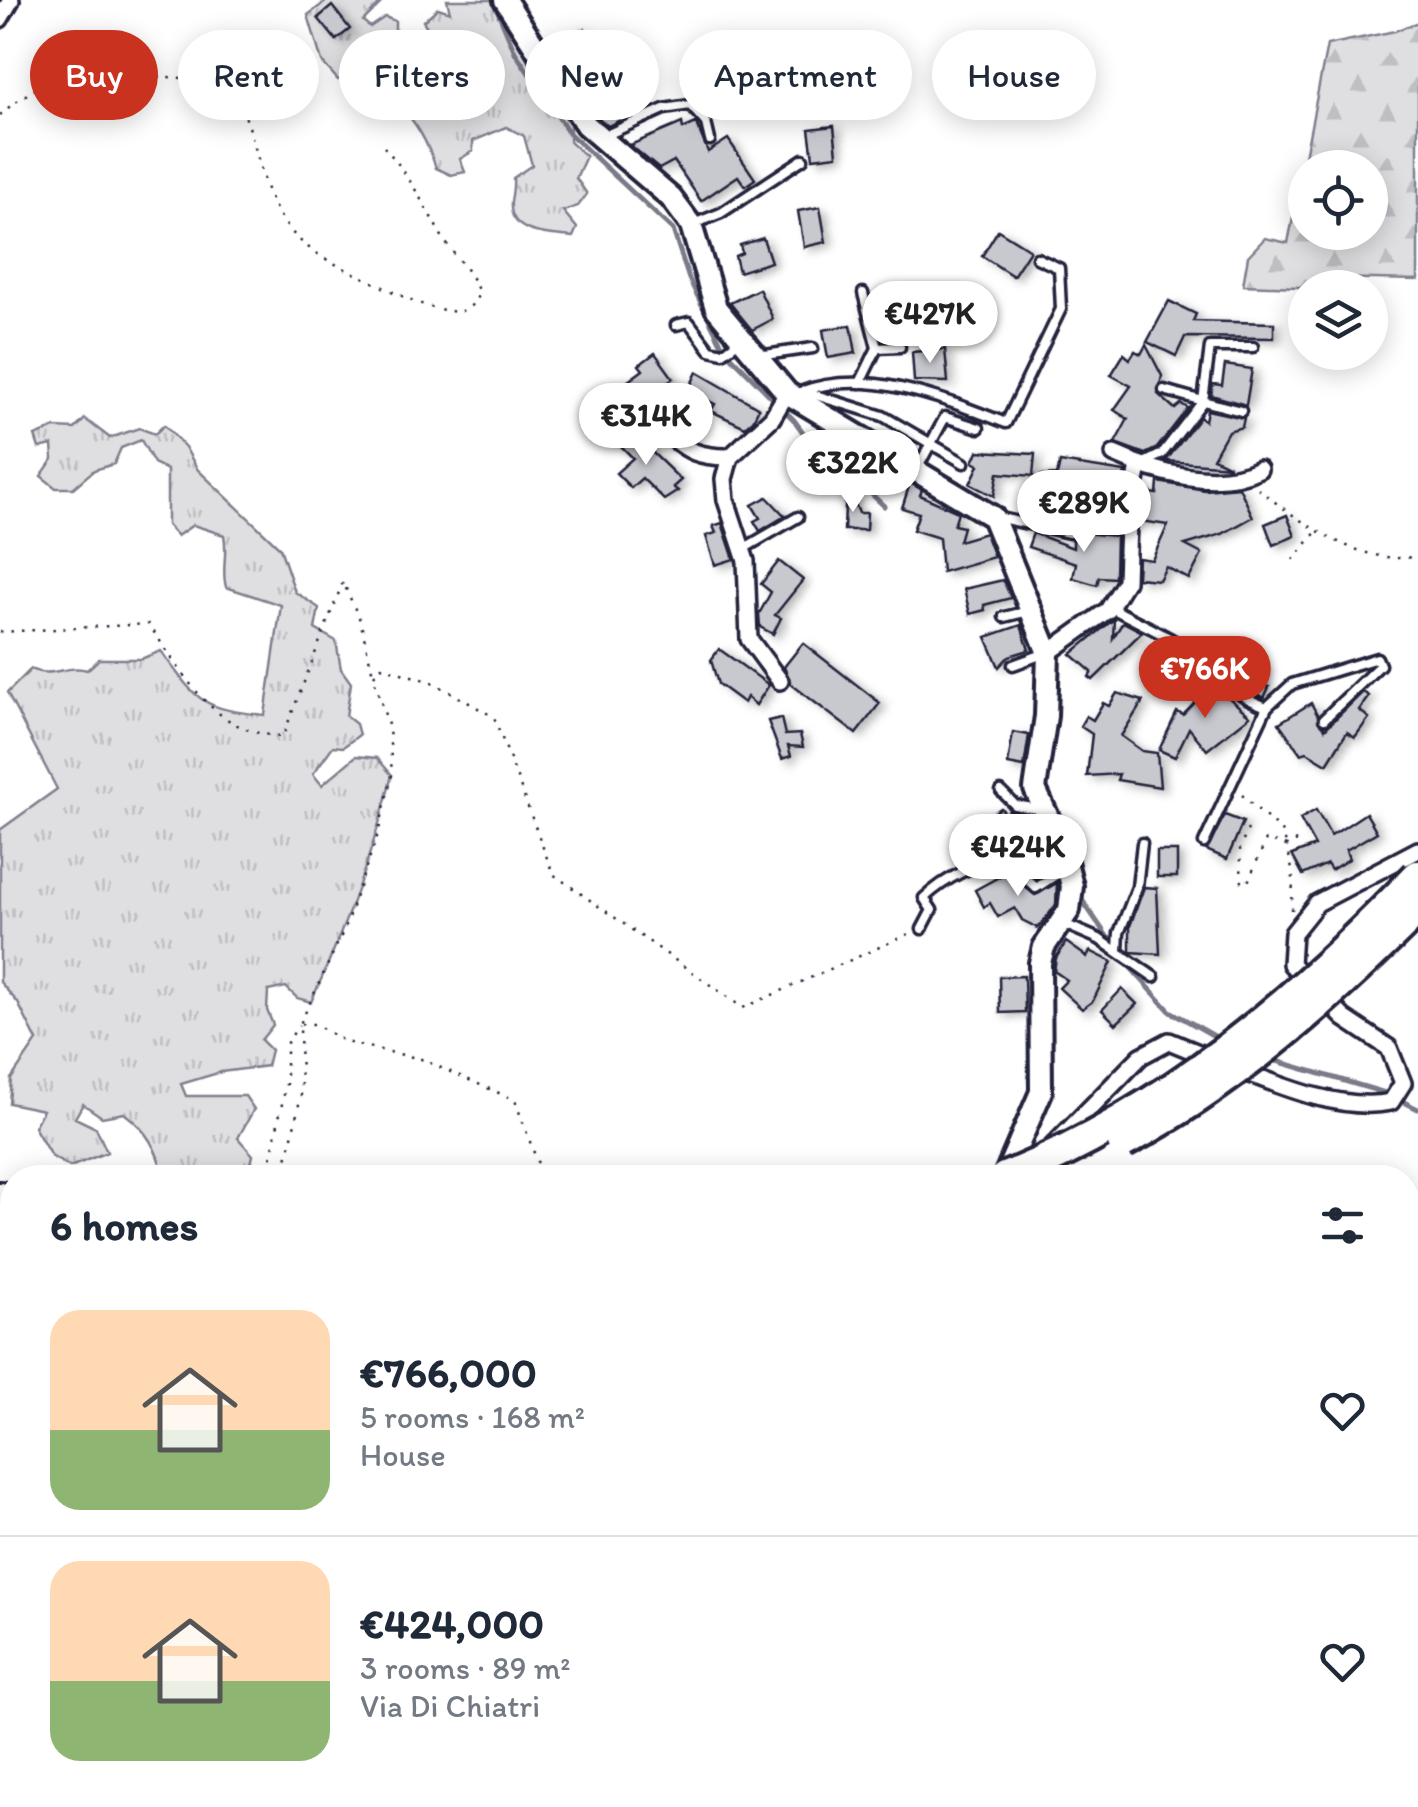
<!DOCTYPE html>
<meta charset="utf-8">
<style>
:root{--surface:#fff;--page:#f6f6f7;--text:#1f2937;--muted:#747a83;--line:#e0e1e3;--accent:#c8321e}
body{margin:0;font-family:Itim,sans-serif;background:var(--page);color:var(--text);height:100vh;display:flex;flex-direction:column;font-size:38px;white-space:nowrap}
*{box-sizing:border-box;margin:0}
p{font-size:32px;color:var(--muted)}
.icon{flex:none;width:55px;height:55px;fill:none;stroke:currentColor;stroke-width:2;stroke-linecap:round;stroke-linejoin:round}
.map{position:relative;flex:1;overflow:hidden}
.drawer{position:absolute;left:0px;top:1165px;width:1420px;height:642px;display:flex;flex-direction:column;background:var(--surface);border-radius:40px 40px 0 0;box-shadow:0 5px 25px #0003}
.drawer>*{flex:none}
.hud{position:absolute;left:30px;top:30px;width:1360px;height:90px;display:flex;gap:20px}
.buttons{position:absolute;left:1288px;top:150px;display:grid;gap:20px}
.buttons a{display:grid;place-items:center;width:100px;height:100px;border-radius:50%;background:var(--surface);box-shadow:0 5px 25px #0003;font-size:50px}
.price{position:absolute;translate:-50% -85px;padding:0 22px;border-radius:35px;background:#fff;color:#222;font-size:32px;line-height:65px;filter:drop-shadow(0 2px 5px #0008)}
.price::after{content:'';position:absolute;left:50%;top:60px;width:30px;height:22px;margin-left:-15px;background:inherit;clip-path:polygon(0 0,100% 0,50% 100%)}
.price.current{background:var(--accent);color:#fff}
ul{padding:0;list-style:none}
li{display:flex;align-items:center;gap:30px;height:250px;padding:0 50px}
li+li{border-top:2px solid var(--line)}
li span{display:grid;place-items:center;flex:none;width:280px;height:200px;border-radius:30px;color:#555}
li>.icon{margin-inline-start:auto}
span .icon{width:120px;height:120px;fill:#fffc;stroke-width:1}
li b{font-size:42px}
h2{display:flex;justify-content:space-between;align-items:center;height:120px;padding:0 50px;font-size:42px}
.chip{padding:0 35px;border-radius:45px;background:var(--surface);box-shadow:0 5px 25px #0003;font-size:35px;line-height:90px}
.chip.current{background:var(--accent);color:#fff}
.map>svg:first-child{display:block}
.grass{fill:url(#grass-tufts);stroke:#80808e;stroke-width:2.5}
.forest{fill:url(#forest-firs);stroke:#80808e;stroke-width:2.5;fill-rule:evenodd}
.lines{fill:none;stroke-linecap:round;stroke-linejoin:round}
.stream{stroke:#7a7a88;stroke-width:5}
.building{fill:#c8c8cf;stroke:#22223b;stroke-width:2.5;filter:url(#shadow)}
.service-casing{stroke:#22223b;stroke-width:15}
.minor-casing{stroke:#22223b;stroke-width:22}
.tertiary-casing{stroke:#22223b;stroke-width:28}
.motorway-casing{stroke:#22223b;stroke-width:38}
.path{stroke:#22223b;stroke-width:2.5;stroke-dasharray:2.5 8;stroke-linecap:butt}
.service{stroke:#fff;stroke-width:8}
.minor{stroke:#fff;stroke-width:15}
.tertiary{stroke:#fff;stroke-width:20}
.motorway{stroke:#fff;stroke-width:30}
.motorway-bridge-casing{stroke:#22223b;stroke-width:38;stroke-linecap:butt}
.motorway-bridge{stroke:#fff;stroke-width:30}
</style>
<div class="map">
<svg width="1418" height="1807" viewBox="0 0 1418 1807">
<defs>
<pattern id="grass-tufts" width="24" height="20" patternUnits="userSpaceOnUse" patternTransform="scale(2.5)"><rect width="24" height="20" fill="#dfdfe2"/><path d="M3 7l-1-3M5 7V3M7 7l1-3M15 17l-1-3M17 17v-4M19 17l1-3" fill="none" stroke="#bfbfc3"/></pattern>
<pattern id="forest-firs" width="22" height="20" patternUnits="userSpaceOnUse" patternTransform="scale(2.5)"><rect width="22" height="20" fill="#dfdfe2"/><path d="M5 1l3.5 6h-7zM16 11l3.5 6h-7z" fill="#bfbfc3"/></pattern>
<filter id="shadow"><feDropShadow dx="6" dy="3.5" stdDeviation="5" flood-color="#0004"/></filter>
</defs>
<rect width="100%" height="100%" fill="#fff"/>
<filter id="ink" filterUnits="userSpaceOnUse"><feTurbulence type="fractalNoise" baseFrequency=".01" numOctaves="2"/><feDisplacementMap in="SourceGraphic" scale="20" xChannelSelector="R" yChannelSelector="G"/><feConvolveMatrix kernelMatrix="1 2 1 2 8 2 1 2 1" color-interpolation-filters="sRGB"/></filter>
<g filter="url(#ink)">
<g class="grass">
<path d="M328,0h56l-21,21 7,6 15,-10 10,4v18l19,5 -5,17 10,9 9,-3 -5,-13 1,-17 6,-5 -7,-11 15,-13 12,4 -3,-12h47l53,94 23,29v19l16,14 -10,22 11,16 -9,12 -15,5 14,17 -4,9c-23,-3 -65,-1 -62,-35 1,-9 3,-14 2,-24l19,-13 -8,-29 -18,-9 -33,14v10l-13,8 5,13 -14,3 -15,-7c-7,-21 -18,-45 -36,-61 -16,-15 -26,-19 -33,-42l-29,15 -16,-18 -14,-47z"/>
<path d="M85,419l25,19 29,-10 16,6 9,-9 21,22 13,23 82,78 15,44 24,16 -4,21 21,12 5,28 10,14 -5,33 10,8 3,11 -16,12 -10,-1 -20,28 9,11 34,-29 21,2 15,17c-19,79 -47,153 -81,227l-14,-4 -11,-11 -18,4 -1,19 6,15 -12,15 10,10 -4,16 -46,6 -40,12 5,12h59l9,13 -16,29 15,17 -5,22h-84c-7,-28 -16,-46 -40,-64l-22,4 -19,-13 -8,14 21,10 11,24 -37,15 -19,-11 -17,-29 9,-17 -34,-7 2,-24 26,-38 -19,-38 -18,-21v-152l57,-41 -50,-96 24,-24c21,10 36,-5 56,1l12,-11h42l20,-8c37,51 40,58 104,64l16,-110 -55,-18c-5,-18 2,-33 -2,-52l-31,-10 -16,11 -10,-11v-55l-13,-7 -13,-23 -20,8 -7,16 -20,6 -21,18h-17l-15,-12 12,-17 -1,-14 -13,3 -4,-12 20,-8 20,1z"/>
</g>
<g class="forest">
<path d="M1418,22v258l-90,-2 -29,9 -56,-2 5,-29 17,-18 23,5 39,-198 68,-14zM1305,168h65v64h-65z"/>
<polygon points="325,1795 786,1795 787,1807 314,1807"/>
</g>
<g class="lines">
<g class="stream">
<polyline points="493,0 515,52 569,133 673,230 689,279 724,349 794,420 829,468 865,488 884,506"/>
<polyline points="1080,897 1115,948"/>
<polyline points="1121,957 1170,1011 1223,1041"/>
<polyline points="1270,1059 1392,1095"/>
<polyline points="1402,1101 1418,1109"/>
<polyline points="1408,1662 1412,1667"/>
<polyline points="789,1807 790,1795"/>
</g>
</g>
<g class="building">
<polygon points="332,6 350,29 336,40 318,18"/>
<polygon points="585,29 594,66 578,70 568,33"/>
<polygon points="588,88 592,96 608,96 620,120 608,126 596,116 581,92"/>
<polygon points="682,123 683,129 696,123 708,152 728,139 755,179 745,186 738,176 701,201 674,161 659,169 630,145"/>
<polygon points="834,126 837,155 813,158 809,129"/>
<polygon points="820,207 826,242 804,247 798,211"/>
<polygon points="998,230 1030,250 1013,276 982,256"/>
<polygon points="763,238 771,262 739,272 735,256 742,253 740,245"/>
<polygon points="759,289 773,319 752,330 730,303"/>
<polygon points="1169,301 1196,314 1193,321 1274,323 1274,338 1185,337 1176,356 1147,342"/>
<polygon points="851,325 856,353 828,358 823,330"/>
<polygon points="1146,345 1162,376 1158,394 1175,409 1181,404 1188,408 1157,448 1145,454 1115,443 1128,419 1114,410 1131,386 1111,375 1124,354 1130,359 1135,351 1141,354"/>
<polygon points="945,349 948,382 914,381 912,352"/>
<polygon points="655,353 673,378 649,395 675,418 670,422 641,406 636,408 620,387 643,370 639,365"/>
<polygon points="1225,365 1252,369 1246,405 1211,395 1213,384 1222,385"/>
<polygon points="697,372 759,408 753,420 745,427 711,411 715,404 688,391"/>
<polygon points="1207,410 1244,418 1242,427 1228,431 1213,458 1230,466 1166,461 1200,417 1205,421"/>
<polygon points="630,431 681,480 673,487 678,491 664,500 642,478 631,488 616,473 633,458 617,442"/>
<polygon points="978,451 1035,454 1033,476 998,473 994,496 970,484 979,465 973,462"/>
<polygon points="1060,462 1125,472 1117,521 1083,518 1071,523 1070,502 1041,504 1041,476 1057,475"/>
<polygon points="1158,482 1205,490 1239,487 1253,517 1222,534 1185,545 1202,554 1189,579 1166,567 1159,580 1137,578 1138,558 1152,560 1168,525 1140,521 1145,492 1157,494"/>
<polygon points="846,483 859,513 867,513 866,530 844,530"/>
<polygon points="910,483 922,490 920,495 958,512 954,525 963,527 959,541 985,533 994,557 942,572 939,538 913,530 919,513 902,508"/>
<polygon points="767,497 785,516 760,531 754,521 760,518 752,505"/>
<polygon points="1287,515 1295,536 1273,545 1265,524"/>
<polygon points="722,523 734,559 715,565 706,536 716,533 713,526"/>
<polygon points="1033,533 1073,548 1073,540 1084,533 1116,536 1115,578 1099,577 1097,585 1073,578 1076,563 1028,547"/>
<polygon points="779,561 803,580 775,615 781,618 773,634 760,627 759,614 771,592 761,584"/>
<polygon points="1003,580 1011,598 984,605 985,610 970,614 964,589"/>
<polygon points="1114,619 1113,638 1123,622 1142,632 1093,680 1089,677 1092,672 1071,654"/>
<polygon points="1021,625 1029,650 1009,656 999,667 986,637"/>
<polygon points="803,643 880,703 856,734 791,684 784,667"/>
<polygon points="719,649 769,685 756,705 747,697 744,703 718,684 711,660"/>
<polygon points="1236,658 1265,671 1259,683 1269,687 1264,698 1229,673"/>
<polygon points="1213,684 1250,716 1207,750 1189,728 1175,757 1159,750 1177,712 1183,715"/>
<polygon points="1363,692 1369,696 1359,710 1369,718 1355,737 1347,732 1327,764 1307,752 1301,754 1279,723 1311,703 1325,729"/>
<polygon points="1117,693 1143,701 1121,736 1142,751 1157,753 1160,787 1117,780 1119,774 1087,776 1092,734 1080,726 1086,716 1093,720 1103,703 1109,706"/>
<polygon points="781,718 785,735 800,734 803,747 788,746 791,756 782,759 768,721"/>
<polygon points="1013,732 1029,735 1024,767 1008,764"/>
<polygon points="1001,808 1007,816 1009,809 1013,812 1039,843 1044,841 1053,868 1037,878 1002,838 979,853 976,848 971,851 964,839 972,834 969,829"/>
<polygon points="1316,810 1331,836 1366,813 1377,832 1346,850 1349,859 1331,870 1327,864 1303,875 1292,855 1315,846 1300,819"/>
<polygon points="1225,815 1243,822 1227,859 1206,850"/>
<rect x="1157" y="851" width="20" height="26"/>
<polygon points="1008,872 1035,895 1057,883 1056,905 1038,928 1022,920 1015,908 998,917 990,903 984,907 975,890"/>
<polygon points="1144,887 1157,888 1160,954 1130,952 1130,926"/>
<polygon points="1066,942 1087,957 1090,951 1112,962 1093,1001 1082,1009 1059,988 1067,980 1054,971 1056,958"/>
<polygon points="1024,976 1025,1012 1000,1013 999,977"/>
<polygon points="1122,989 1137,1004 1116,1024 1102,1010"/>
</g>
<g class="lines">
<g class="service-casing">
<g id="service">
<polyline points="602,137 664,109 690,105 706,123 710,140"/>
<polyline points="691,225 721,213 803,159"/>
<polyline points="676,325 689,322 710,350 723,353 739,341"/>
<polyline points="877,348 900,347"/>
<polyline points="758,356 813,348"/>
<polyline points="860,383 877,348 863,293"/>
<polyline points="1164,390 1203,401 1210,347 1253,347"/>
<path d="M800,392c67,-25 142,6 206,31l55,-114 -2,-41 -22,-10"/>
<polyline points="806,392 883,416 964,463"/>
<polyline points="1144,463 1162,454 1203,401 1241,411"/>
<polyline points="917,469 945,417 979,428"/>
<polyline points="996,517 1069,533 1082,525 1128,530"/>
<polyline points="743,549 798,517"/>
<path d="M1110,607c34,19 71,33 101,60 23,20 25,29 56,40"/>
<polyline points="1004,617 1029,611"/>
<polyline points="1013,665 1046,653"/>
<polyline points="1001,791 1015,805 1044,810"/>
<polyline points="1204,843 1267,707 1292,684 1377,658 1380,665 1324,719"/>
<polyline points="1064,924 1099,939 1154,977"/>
<path d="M922,929l10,-19 -8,-12c24,-22 48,-32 79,-41l33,31 29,-19"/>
<polyline points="1118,950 1119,933 1137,887 1142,843"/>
</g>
</g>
<g class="minor-casing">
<g id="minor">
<polyline points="0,19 11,0"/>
<path d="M639,419c44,15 36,39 91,38"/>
<path d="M1114,454c41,19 103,36 145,15"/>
<polyline points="1048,653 1108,610 1126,581 1128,523 1139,466"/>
<polyline points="780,681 749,639 746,561 726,500 724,479 730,457 772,418 787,393"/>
<path d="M1235,1068c45,18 108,44 156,34l12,-19 -14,-35 -45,-30 -53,-54 2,-31 24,-30 101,-53"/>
<polyline points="1052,1147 1141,1056 1169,1041 1213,1059"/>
</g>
</g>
<g class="tertiary-casing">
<g id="tertiary">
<polyline points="505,0 586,125 671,198 691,225 716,308 787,393 993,517 1048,653 1046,716 1035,789 1063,850 1072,886 1069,910 1044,947 1040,963 1041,1092 1004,1178"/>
<polyline points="811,1807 814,1795"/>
</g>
</g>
<g class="motorway-casing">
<g id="motorway">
<polyline points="0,1198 12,1202"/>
<polyline points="0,1227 12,1230"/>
</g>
</g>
<g class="path">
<path d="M0,115c12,-11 28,-23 44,-30 27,-11 168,-15 187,7 24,30 24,72 40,107 24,54 63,63 110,87 27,13 48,24 79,26l14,-8 5,-11c-9,-25 -27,-38 -39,-60 -18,-31 -31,-59 -56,-86"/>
<path d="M1258,489c41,32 104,79 160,67"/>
<polyline points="1293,560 1317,531"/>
<path d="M0,632l148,-8c37,50 63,110 135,112l60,-154 17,38 13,54"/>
<polyline points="1242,795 1283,833 1286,844"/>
<polyline points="1248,829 1240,848 1242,883 1248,882 1266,840 1287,846"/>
<polyline points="1292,910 1293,874 1287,846 1299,840"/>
<polyline points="301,1024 315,1024 345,1042 421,1059 515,1100 543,1178"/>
<polyline points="267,1178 286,1084 286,1044 299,1025"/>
<polyline points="283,1178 301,1095 300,1024 343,932 378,834 392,775 389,728 373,676 381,667 432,682 494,717 553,874 743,1008 911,933"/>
<polyline points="0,1475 12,1468"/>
<polyline points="1408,1676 1418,1678"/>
<polyline points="1408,1782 1418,1780"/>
<polyline points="44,1807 47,1795"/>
<polyline points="232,1807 238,1795"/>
</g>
<use href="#service" class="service"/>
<use href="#minor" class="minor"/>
<use href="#tertiary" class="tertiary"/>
<use href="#motorway" class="motorway"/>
<g class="motorway-bridge-casing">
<g id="motorway-bridge">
<path d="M1123,1142c114,-61 204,-143 295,-233"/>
<path d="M1005,1178c163,-66 293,-177 413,-302"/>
</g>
</g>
<use href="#motorway-bridge" class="motorway-bridge"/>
</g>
</g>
</svg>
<div class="buttons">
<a><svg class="icon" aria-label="locate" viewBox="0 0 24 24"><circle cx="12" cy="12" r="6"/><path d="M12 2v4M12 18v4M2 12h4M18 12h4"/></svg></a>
<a><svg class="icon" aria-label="layers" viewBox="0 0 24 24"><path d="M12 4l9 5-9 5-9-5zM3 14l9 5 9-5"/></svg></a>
</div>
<b class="price" style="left:930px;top:366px">€427K</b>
<b class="price" style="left:646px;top:468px">€314K</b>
<b class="price" style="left:853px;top:515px">€322K</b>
<b class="price" style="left:1084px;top:555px">€289K</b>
<b class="price current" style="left:1205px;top:721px">€766K</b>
<b class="price" style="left:1018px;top:899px">€424K</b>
<div class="hud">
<a class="chip current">Buy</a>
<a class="chip">Rent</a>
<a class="chip">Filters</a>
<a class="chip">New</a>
<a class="chip">Apartment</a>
<a class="chip">House</a>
</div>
<section class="drawer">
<h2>6 homes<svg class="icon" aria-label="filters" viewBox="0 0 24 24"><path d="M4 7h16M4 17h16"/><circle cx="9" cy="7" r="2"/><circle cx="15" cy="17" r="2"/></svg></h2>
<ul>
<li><span style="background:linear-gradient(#ffd9b3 60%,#8fb573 0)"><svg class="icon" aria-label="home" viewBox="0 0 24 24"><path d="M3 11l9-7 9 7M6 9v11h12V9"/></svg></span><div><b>€766,000</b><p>5 rooms · 168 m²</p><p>House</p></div><svg class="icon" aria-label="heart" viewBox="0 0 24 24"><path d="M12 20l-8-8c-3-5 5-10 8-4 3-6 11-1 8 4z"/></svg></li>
<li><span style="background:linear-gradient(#ffd9b3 60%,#8fb573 0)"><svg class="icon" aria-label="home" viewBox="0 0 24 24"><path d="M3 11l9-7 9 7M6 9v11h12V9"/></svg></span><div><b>€424,000</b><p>3 rooms · 89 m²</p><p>Via Di Chiatri</p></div><svg class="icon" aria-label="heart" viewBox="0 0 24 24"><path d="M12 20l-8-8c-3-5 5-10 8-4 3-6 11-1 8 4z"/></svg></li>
</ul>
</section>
</div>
